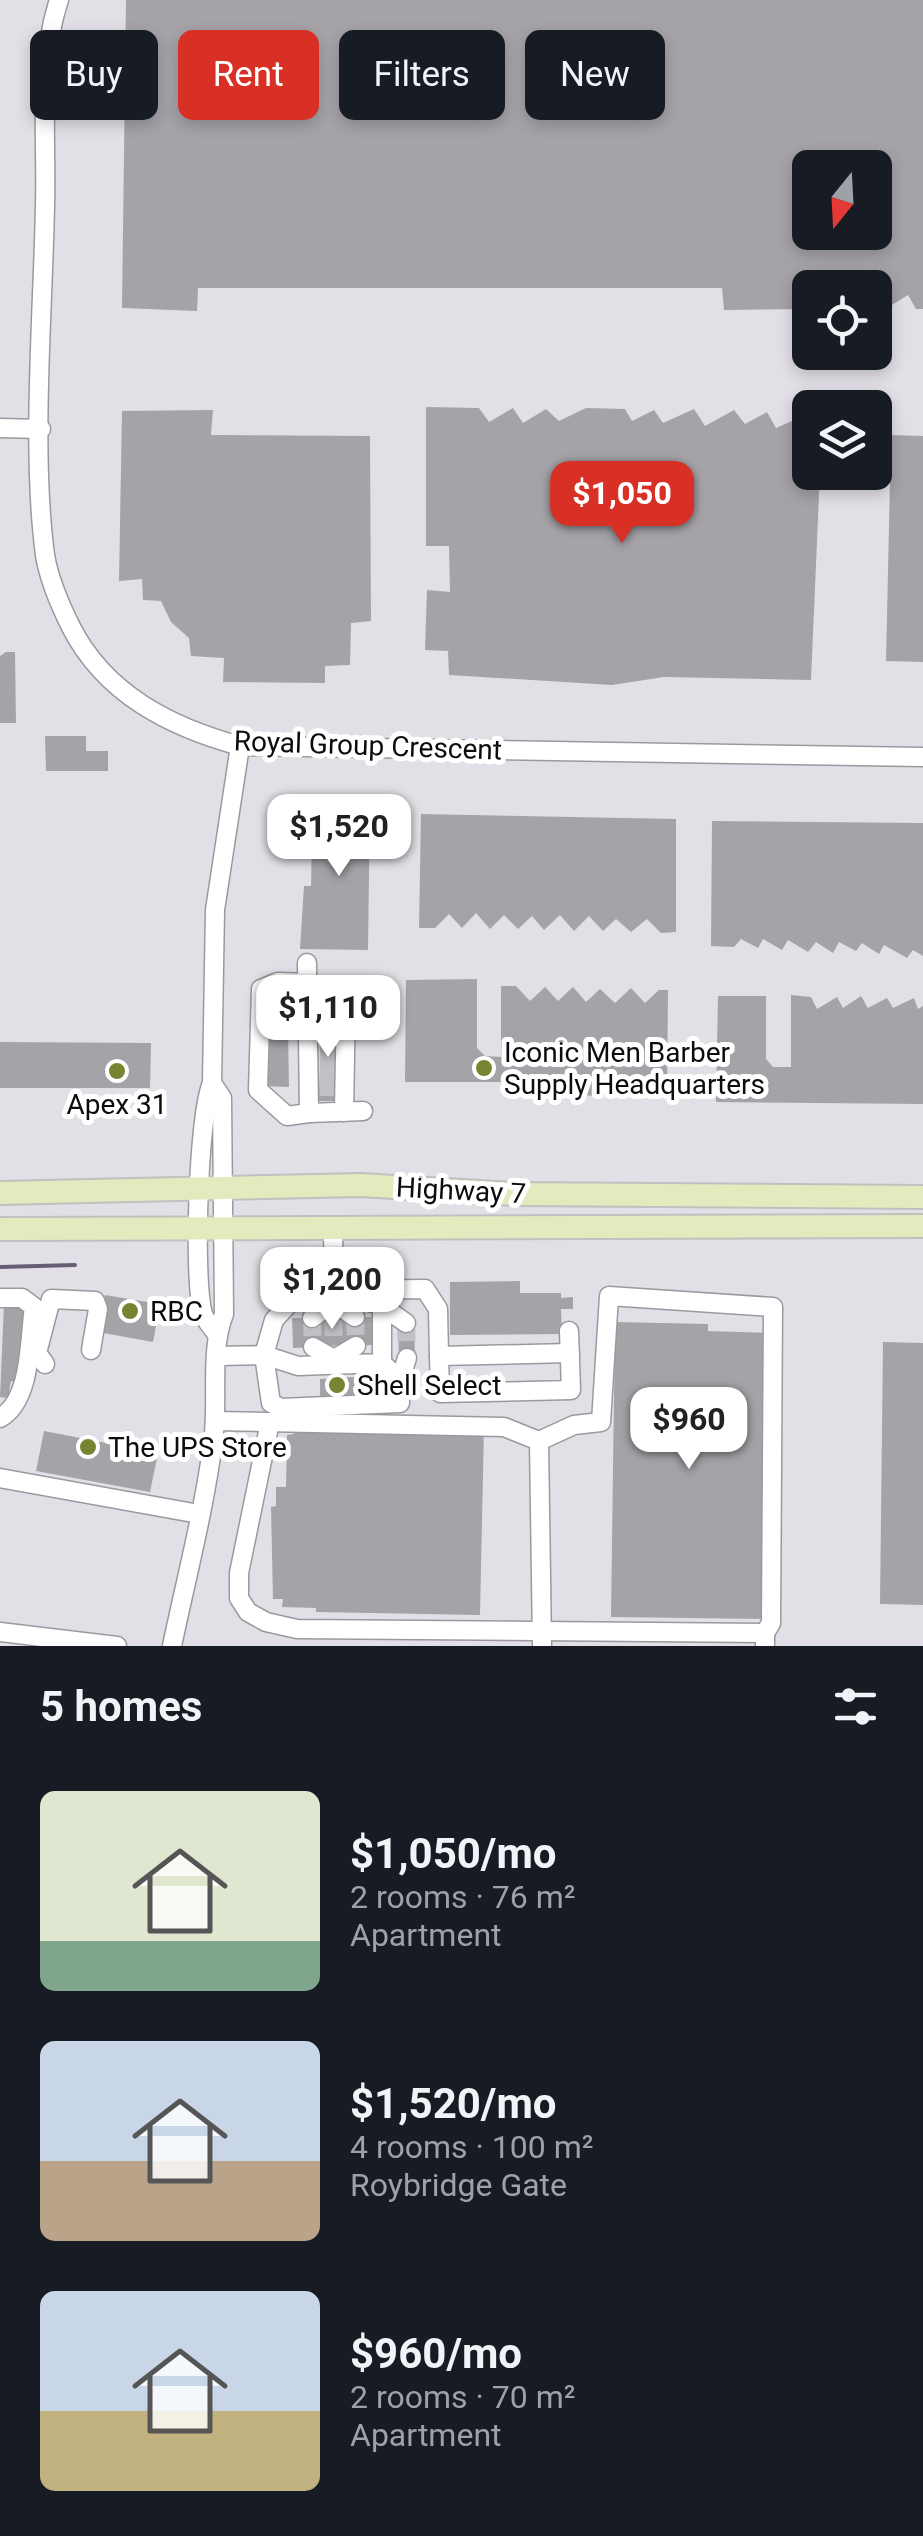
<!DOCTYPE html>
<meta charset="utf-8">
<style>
:root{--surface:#171b24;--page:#20242c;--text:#f1f3f6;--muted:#9ea1a6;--accent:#d93025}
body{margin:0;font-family:Roboto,sans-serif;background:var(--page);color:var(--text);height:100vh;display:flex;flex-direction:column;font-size:38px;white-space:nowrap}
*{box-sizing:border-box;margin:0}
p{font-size:32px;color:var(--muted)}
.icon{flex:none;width:55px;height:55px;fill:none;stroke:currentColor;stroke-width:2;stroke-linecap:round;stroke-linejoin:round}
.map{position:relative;height:1646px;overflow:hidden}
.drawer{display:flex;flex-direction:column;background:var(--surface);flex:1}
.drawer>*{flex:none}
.hud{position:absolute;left:30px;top:30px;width:865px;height:90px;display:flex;gap:20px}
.needle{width:65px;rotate:198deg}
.controls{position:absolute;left:792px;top:150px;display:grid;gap:20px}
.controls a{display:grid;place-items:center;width:100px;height:100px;border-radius:15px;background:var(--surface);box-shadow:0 5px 15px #0003;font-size:50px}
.price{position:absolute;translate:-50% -85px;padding:0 22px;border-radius:20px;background:#fff;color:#222;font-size:32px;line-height:65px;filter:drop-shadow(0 2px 5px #0008)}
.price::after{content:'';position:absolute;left:50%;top:60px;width:30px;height:22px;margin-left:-15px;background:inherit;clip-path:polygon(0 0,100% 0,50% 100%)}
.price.current{background:var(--accent);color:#fff}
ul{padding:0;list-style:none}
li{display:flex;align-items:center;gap:30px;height:250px;padding:0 40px}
li span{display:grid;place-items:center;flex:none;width:280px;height:200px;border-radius:15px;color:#555}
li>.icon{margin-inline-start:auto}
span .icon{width:120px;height:120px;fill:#fffc;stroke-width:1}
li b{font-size:42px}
h2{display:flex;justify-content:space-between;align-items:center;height:120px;padding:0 40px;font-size:42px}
.pill{padding:0 35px;border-radius:15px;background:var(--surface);box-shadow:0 5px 15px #0003;font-size:35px;line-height:90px}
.pill.current{background:var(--accent);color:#fff}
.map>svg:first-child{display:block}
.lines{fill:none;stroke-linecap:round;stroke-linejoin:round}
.stream{stroke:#665e73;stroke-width:4}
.building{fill:#a5a3a8;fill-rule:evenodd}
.minor-tunnel{stroke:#c2c0c5;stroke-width:18;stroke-dasharray:18 9;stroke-linecap:butt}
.minor-casing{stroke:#9b999f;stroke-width:21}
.major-casing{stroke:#c0c0c0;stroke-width:26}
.minor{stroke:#fff;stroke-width:18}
.major{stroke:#e3ebbe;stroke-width:22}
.poi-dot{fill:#788431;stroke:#fff;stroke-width:4}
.labels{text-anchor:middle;stroke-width:10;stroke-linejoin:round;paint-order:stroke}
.street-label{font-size:28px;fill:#0c0b0d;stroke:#fff}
.poi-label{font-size:28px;fill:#0c0b0d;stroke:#fff;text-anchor:start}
</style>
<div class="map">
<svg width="923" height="1646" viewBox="0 0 923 1646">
<rect width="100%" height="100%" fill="#e2e0e6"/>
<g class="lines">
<polyline class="stream" points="0,1267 75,1265"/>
</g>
<g class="building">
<path d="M126,0h797v309h-7l-8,-14 -21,13h-12v-20h-65v21l-86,1 -2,-22h-524l-1,23 -75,-3zM810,168h65v64h-65z"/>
<polygon points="426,407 479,408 489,422 513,408 523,423 546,409 559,421 586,408 625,409 632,421 654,410 663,423 694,409 705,426 734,410 745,424 767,412 776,428 810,413 810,472 820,472 811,680 664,677 612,685 449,675 448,651 425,650 427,590 450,592 449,546 426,546"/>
<polygon points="213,410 211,435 370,436 371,621 351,623 350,665 325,666 325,683 223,682 224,658 191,656 189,638 171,622 161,601 143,600 142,579 119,581 122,411"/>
<polygon points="891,435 923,436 923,662 886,661"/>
<polygon points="6,652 15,652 16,723 0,723 0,656"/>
<polygon points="45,736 86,736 86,751 108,751 108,771 46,771"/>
<polygon points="317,800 370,801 368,950 300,949 304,886 311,886 312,836 317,837"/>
<polygon points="421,814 676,819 676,932 661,933 647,919 631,932 616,919 603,931 589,916 574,931 560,915 544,930 532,916 518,929 504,915 490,929 476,913 462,928 449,914 435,928 419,928"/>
<polygon points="712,821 923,823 923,956 913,950 907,958 884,945 879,954 862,943 856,951 839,942 833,953 816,942 808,952 788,940 782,950 763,939 758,948 741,939 734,947 711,946"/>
<polygon points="477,979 477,1048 485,1056 501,1057 501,986 516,986 530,1001 545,987 558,1001 573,987 586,1002 600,989 615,1003 631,988 645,1003 659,990 668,990 667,1097 502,1094 503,1082 405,1082 406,980"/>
<polygon points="791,995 811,997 817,1009 837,997 843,1008 861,996 868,1008 887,998 893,1008 914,998 918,1009 923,1006 923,1104 716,1102 718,996 766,996 766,1059 773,1067 791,1067"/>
<polygon points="321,1020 336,1020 334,1101 319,1101"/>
<polygon points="264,1030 288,1030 289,1087 263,1086"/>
<polygon points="0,1042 151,1043 150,1088 0,1088"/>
<polygon points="520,1281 520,1293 561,1293 561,1298 573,1297 573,1309 561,1309 562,1334 450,1335 450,1282"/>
<polygon points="105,1295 160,1304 153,1342 98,1332"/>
<polygon points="4,1304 31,1308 19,1383 11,1381 8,1398 0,1397"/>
<polygon points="373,1317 373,1345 293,1348 292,1318"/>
<polygon points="615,1322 708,1324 708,1331 769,1333 764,1619 611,1617"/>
<polygon points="398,1323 414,1323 415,1358 399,1358"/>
<polygon points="883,1342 923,1343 923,1605 880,1604"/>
<polygon points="354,1377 355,1391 363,1391 363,1397 320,1397 320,1379"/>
<polygon points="294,1424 484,1427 480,1615 316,1612 316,1608 282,1607 283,1599 273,1599 271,1507 276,1506 276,1487 286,1487 287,1435 294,1434"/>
<polygon points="44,1431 158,1453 150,1492 36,1471"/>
</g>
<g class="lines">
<g class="minor-tunnel">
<polyline points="320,1036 335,1037"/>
<polyline points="320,1053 335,1054"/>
<polyline points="320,1070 335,1070"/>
<polyline points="320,1087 334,1087"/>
<polyline points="355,1317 356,1346"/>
<polyline points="312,1318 313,1347"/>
<polyline points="333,1318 334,1346"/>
<polyline points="406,1323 407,1358"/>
</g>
<g class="minor-casing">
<g id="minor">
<path d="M59,0c-21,62 -12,139 -14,205 -2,108 -14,244 0,350 4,25 15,50 26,72 34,67 99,100 169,119l683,11"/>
<polyline points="0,428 41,429"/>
<polyline points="307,963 309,1113 363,1111"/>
<polyline points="309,983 278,982 261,989 258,1090 287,1116 309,1113"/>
<polyline points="310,1001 346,1001 344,1112"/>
<polyline points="334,1290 382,1306 382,1363 298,1366 264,1355 271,1403 281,1408 400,1403 400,1380 382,1363"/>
<polyline points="344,1290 425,1289 438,1309 439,1356 570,1353"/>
<path d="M0,1298h22l12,9c-5,33 -2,93 -34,111"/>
<polyline points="382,1306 406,1323"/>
<polyline points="312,1318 333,1302 355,1317"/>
<path d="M216,1333c-4,-6 -11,-13 -13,-19 -10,-35 -5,-199 9,-231l3,-173 25,-164"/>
<polyline points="313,1347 334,1359 356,1346"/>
<polyline points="217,1356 264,1355 274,1320 298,1294 334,1290 333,1230"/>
<polyline points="439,1356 440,1393 571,1390 569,1331"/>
<polyline points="45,1364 37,1353 51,1299 95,1301 98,1309 91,1350"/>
<polyline points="400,1380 407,1358"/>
<polyline points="215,1421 504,1427 539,1441 574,1425 601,1422 609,1296 773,1307 771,1623 765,1633"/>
<polyline points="270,1422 239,1573 239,1598 248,1612 266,1622 297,1629 765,1633 765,1646"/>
<polyline points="539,1441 542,1646"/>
<polyline points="0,1478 199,1514"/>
<polyline points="0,1632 117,1646"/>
<path d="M172,1646c14,-67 32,-135 41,-204 6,-41 -4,-90 11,-128l-2,-216 -10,-15"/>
</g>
</g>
<g class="major-casing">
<g id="major">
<polyline points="0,1193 360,1185 515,1194 923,1197"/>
<polyline points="0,1229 923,1226"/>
</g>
</g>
<use href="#minor" class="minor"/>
<use href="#major" class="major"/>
</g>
<g class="poi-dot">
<circle cx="484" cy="1068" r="10"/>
<circle cx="117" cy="1071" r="10"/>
<circle cx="130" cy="1311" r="10"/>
<circle cx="337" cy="1385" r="10"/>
<circle cx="88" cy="1447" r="10"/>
</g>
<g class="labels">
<g class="street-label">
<text transform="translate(368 745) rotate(2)" y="10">Royal Group Crescent</text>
<text transform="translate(461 1190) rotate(3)" y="10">Highway 7</text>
</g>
<g class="poi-label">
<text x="504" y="1062">Iconic Men Barber<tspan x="504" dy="32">Supply Headquarters</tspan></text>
<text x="117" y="1114" text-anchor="middle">Apex 31</text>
<text x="150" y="1321">RBC</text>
<text x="357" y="1395">Shell Select</text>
<text x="108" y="1457">The UPS Store</text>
</g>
</g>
</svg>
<div class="controls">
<a><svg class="needle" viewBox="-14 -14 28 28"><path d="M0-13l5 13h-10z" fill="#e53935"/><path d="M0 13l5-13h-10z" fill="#9ea1a6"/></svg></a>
<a><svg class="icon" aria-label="locate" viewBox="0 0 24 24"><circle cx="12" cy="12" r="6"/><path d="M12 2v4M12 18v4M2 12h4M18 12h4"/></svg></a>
<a><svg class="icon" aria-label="layers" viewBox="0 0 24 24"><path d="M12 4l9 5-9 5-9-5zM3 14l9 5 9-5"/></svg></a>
</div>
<b class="price current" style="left:622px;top:546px">$1,050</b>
<b class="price" style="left:339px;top:879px">$1,520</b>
<b class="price" style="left:328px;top:1060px">$1,110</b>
<b class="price" style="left:332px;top:1332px">$1,200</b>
<b class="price" style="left:689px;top:1472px">$960</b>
<div class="hud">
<a class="pill">Buy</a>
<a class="pill current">Rent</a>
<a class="pill">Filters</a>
<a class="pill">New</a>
</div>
</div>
<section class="drawer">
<h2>5 homes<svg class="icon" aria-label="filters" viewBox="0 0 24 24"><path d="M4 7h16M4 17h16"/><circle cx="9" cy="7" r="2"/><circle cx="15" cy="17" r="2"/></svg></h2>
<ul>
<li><span style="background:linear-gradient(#dfe7d0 75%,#7fa58c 0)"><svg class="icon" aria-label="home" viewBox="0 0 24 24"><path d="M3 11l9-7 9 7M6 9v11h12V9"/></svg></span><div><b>$1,050/mo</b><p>2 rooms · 76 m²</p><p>Apartment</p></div></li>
<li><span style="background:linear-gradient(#c9d6e8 60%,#b9a48a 0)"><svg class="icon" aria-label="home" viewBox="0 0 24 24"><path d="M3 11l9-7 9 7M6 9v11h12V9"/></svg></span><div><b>$1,520/mo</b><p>4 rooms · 100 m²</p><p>Roybridge Gate</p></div></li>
<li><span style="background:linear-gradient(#c9d6e8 60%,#c2b280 0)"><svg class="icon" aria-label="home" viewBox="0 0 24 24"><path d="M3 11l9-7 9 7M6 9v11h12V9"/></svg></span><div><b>$960/mo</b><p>2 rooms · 70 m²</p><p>Apartment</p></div></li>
</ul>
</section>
